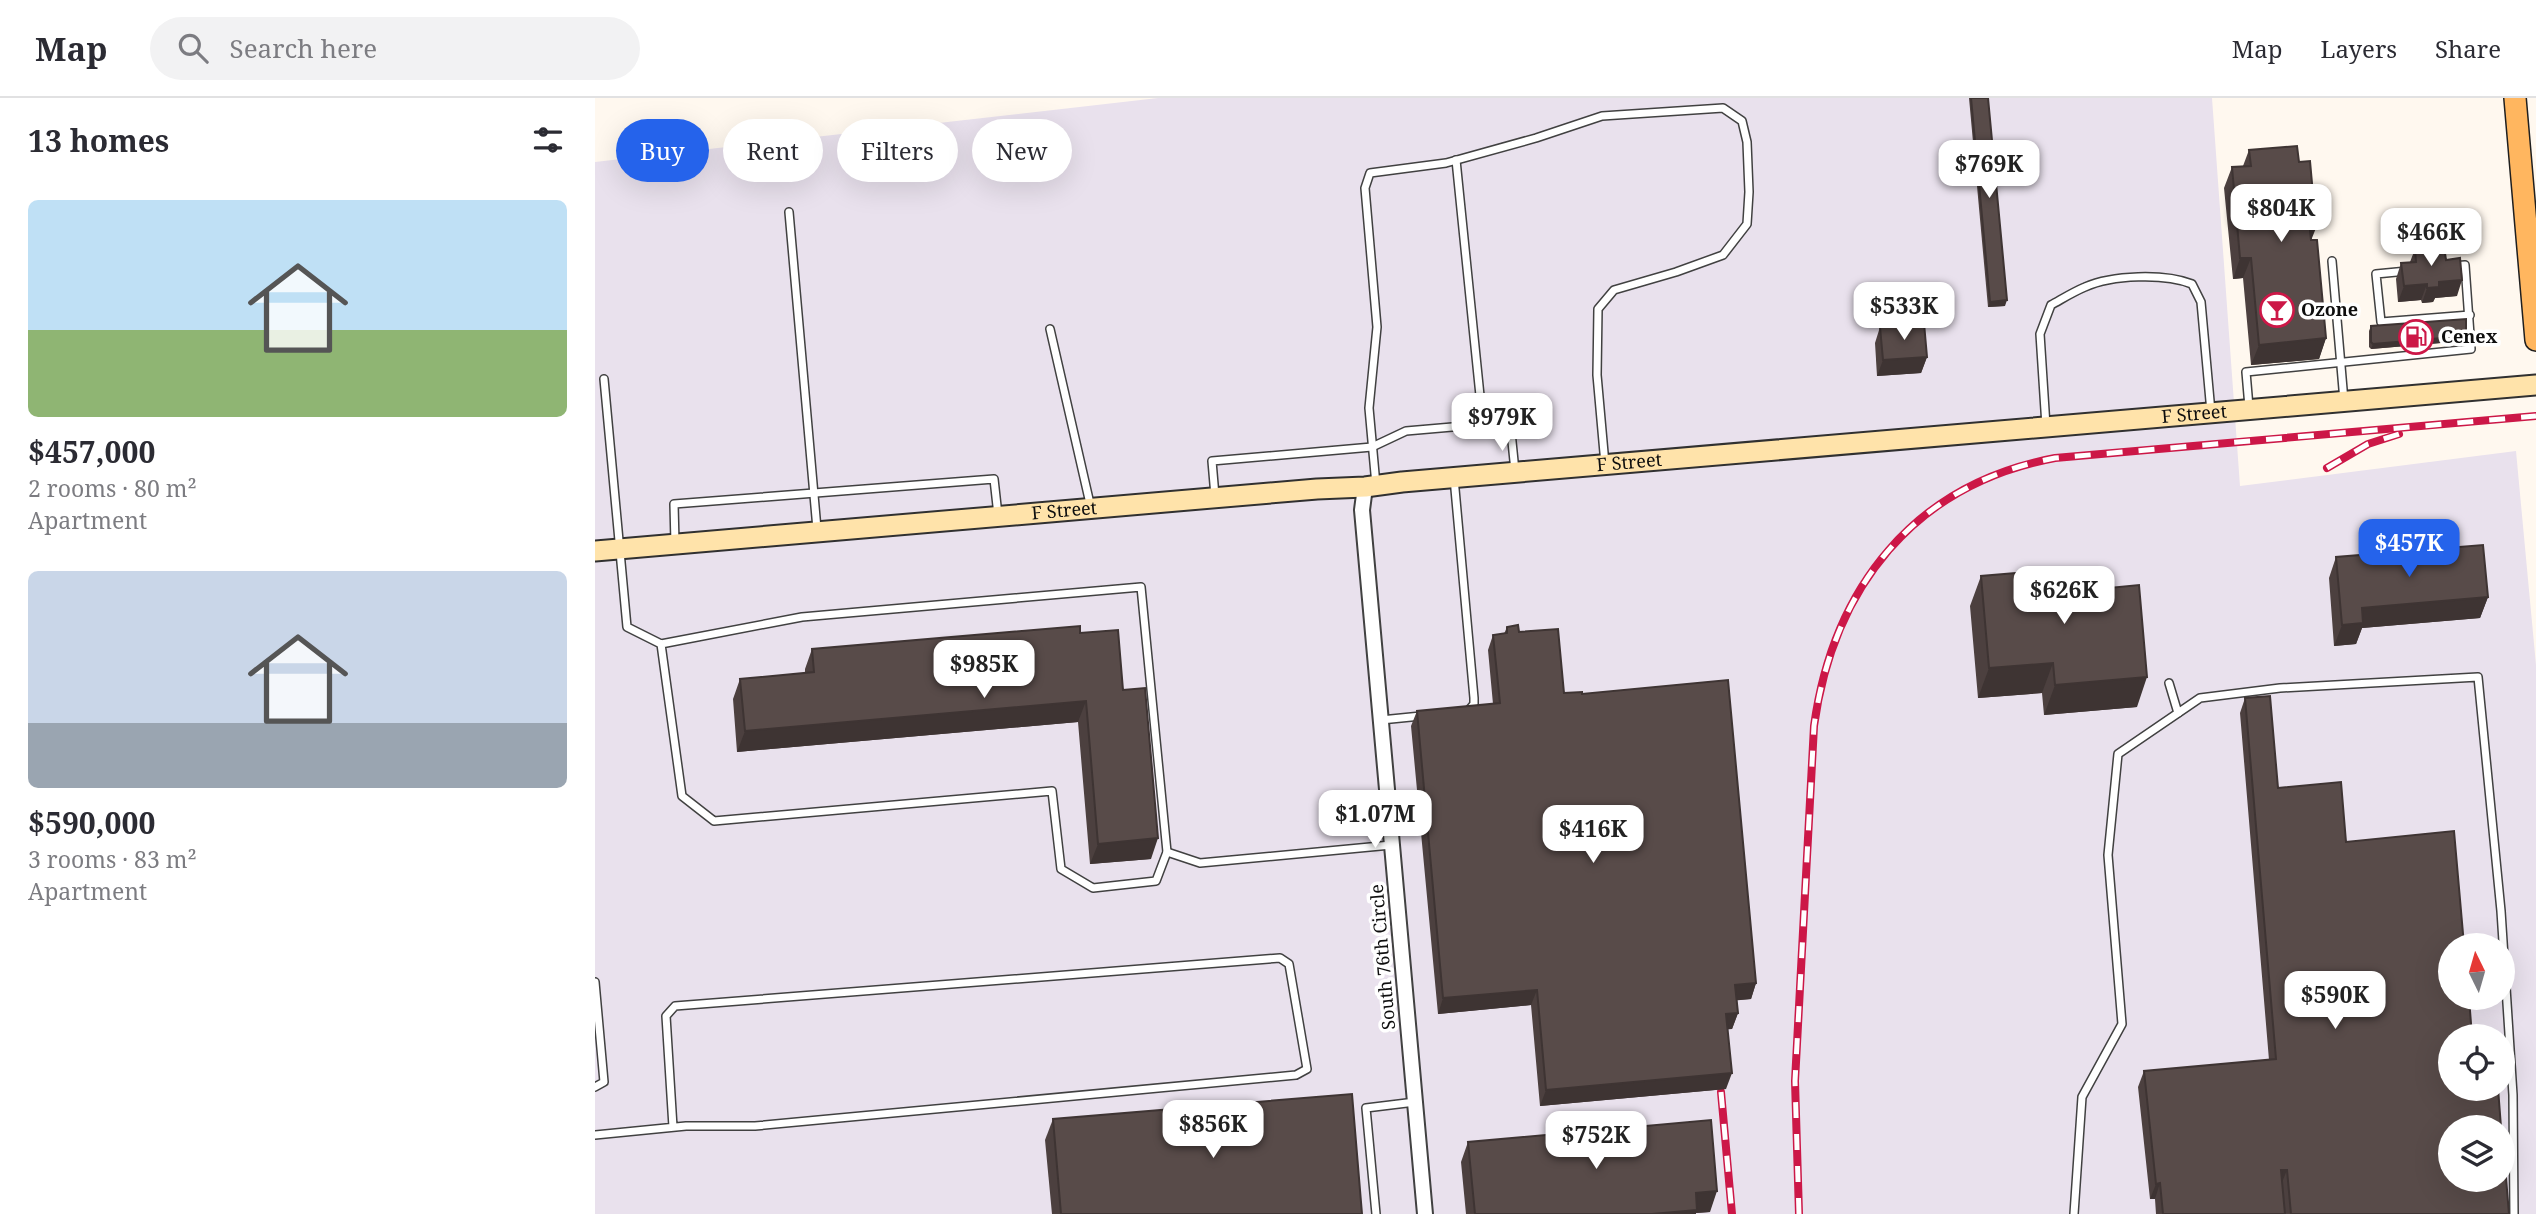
<!DOCTYPE html>
<meta charset="utf-8">
<style>
:root{--surface:#fff;--page:#f2f2f3;--text:#2b2b33;--muted:#7c7c81;--line:#e1e1e2;--accent:#2563eb}
body{margin:0;font-family:"Noto Serif",serif;background:var(--page);color:var(--text);height:100vh;display:flex;flex-direction:column;font-size:26px;white-space:nowrap}
*{box-sizing:border-box;margin:0}
p{font-size:23px;color:var(--muted)}
.icon{flex:none;width:38px;height:38px;fill:none;stroke:currentColor;stroke-width:2;stroke-linecap:round;stroke-linejoin:round}
.map{position:relative;flex:1;overflow:hidden}
.drawer{display:flex;flex-direction:column;background:var(--surface);width:595px}
.drawer>*{flex:none}
.banner{position:absolute;left:21px;top:21px;width:665px;height:63px;display:flex;gap:14px}
.needle{width:46px;rotate:355deg}
.fabs{position:absolute;left:1843px;top:835px;display:grid;gap:14px}
.fabs a{display:grid;place-items:center;width:77px;height:77px;border-radius:50%;background:var(--surface);box-shadow:0 7px 28px #0002;font-size:35px}
.price{position:absolute;translate:-50% -60px;padding:0 16px;border-radius:14px;background:#fff;color:#222;font-size:23px;line-height:46px;filter:drop-shadow(0 2px 4px #0008)}
.price::after{content:'';position:absolute;left:50%;top:42px;width:21px;height:16px;margin-left:-10px;background:inherit;clip-path:polygon(0 0,100% 0,50% 100%)}
.price.active{background:var(--accent);color:#fff}
ul{padding:0;list-style:none}
li{display:grid;align-content:center;gap:14px;height:371px;padding:0 28px}
li span{display:grid;place-items:center;height:217px;border-radius:10px;color:#555}
li>.icon{margin-inline-start:auto}
span .icon{width:126px;height:126px;fill:#fffc;stroke-width:1}
li b{font-size:30px}
h2{display:flex;justify-content:space-between;align-items:center;height:84px;padding:0 28px;font-size:30px}
.tag{padding:0 24px;border-radius:32px;background:var(--surface);box-shadow:0 7px 28px #0002;font-size:24px;line-height:63px}
.tag.active{background:var(--accent);color:#fff}
header{display:flex;align-items:center;gap:42px;box-sizing:border-box;height:98px;padding:0 35px;background:var(--surface);border-bottom:2px solid var(--line)}
header strong{font-size:33px}
nav{display:flex;gap:38px;margin-inline-start:auto;font-size:24px}
.search{width:490px;height:63px;background:var(--page);display:flex;align-items:center;gap:18px;box-sizing:border-box;padding:0 24px;border-radius:38px;color:var(--muted);font-size:26px}
main{display:flex;flex:1;min-height:0}
.map>svg:first-child{display:block}
.industrial{fill:#e9e1ed;fill-rule:evenodd}
.lines{fill:none;stroke-linecap:round;stroke-linejoin:round}
.lane-casing{stroke:#414141;stroke-width:10}
.street-casing{stroke:#414141;stroke-width:18}
.secondary-casing{stroke:#303030;stroke-width:23}
.primary-casing{stroke:#1f1f1f;stroke-width:24}
.lane{stroke:#fff;stroke-width:7}
.street{stroke:#fff;stroke-width:14}
.secondary{stroke:#ffe3aa;stroke-width:19}
.primary{stroke:#ffb65f;stroke-width:21}
.rail-casing{stroke:#cc1747;stroke-width:8}
.rail{stroke:#fff;stroke-width:5;stroke-dasharray:16;stroke-linecap:butt}
.wall{fill:#4c403f}
.shaded-wall{fill:#3e3433}
.building{fill:#584b49;stroke:#3e3433;stroke-width:2}
.labels{text-anchor:middle;stroke-width:7;stroke-linejoin:round;paint-order:stroke}
.poi-label{font-size:18px;font-weight:bold;fill:#0e0e0e;stroke:#fff;text-anchor:start}
.street-label{font-size:18px;fill:#0e0e0e;stroke:#fff}
</style>
<header>
<strong>Map</strong>
<div class="search"><svg class="icon" aria-label="search" viewBox="0 0 24 24"><circle cx="10" cy="10" r="6"/><path d="M15 15l6 6"/></svg>Search here</div>
<nav><a>Map</a><a>Layers</a><a>Share</a></nav>
</header>
<main>
<section class="drawer">
<h2>13 homes<svg class="icon" aria-label="filters" viewBox="0 0 24 24"><path d="M4 7h16M4 17h16"/><circle cx="9" cy="7" r="2"/><circle cx="15" cy="17" r="2"/></svg></h2>
<ul>
<li><span style="background:linear-gradient(#bfe0f5 60%,#8fb573 0)"><svg class="icon" aria-label="home" viewBox="0 0 24 24"><path d="M3 11l9-7 9 7M6 9v11h12V9"/></svg></span><div><b>$457,000</b><p>2 rooms · 80 m²</p><p>Apartment</p></div></li>
<li><span style="background:linear-gradient(#c9d6e8 70%,#9aa5b1 0)"><svg class="icon" aria-label="home" viewBox="0 0 24 24"><path d="M3 11l9-7 9 7M6 9v11h12V9"/></svg></span><div><b>$590,000</b><p>3 rooms · 83 m²</p><p>Apartment</p></div></li>
</ul>
</section>
<div class="map">
<svg width="1941" height="1116" viewBox="0 0 1941 1116">
<rect width="100%" height="100%" fill="#fff8ef"/>
<path class="industrial" d="M563,0h1054l28,388 276,-35 20,214v549h-1941v-1052zM1855,847h53v53h-53zM1855,938h53v52h-53zM1855,1029h53v53h-53z"/>
<g class="lines">
<g class="lane-casing">
<g id="lane">
<polyline points="861,62 888,327"/>
<polyline points="194,114 222,431"/>
<polyline points="1737,163 1749,303"/>
<polyline points="1812,173 1781,176 1786,224 1875,217"/>
<polyline points="455,231 496,410"/>
<polyline points="9,281 32,529 66,546 87,698 119,723 457,693 466,771 498,790 561,783 572,754 546,489 207,519 66,546"/>
<polyline points="1654,309 1651,274 1876,251 1870,167 1857,168"/>
<path d="M1451,328l-6,-92 11,-29c11,-6 22,-13 34,-18 27,-12 79,-14 107,-3l9,18 10,110"/>
<polyline points="859,380 879,600 879,606 873,613"/>
<polyline points="781,387 774,310 782,229 770,90 775,75 851,65 941,40 1007,18 1128,10 1147,23 1152,44 1154,94 1152,126 1128,157 1081,174 1019,192 1003,211 1002,277 1010,366"/>
<polyline points="620,398 617,363 777,349 811,333 915,324 920,373"/>
<polyline points="80,445 79,406 399,381 403,417"/>
<polyline points="1574,585 1583,615"/>
<polyline points="786,622 826,618"/>
<polyline points="572,754 605,765 796,747"/>
<polyline points="0,884 9,984 0,989"/>
<polyline points="0,1037 91,1028 160,1028 701,977 712,971 694,866 685,860 80,908 71,918 78,1029"/>
<polyline points="781,1116 771,1010 820,1004"/>
<polyline points="1479,1116 1487,999 1527,926 1513,757 1523,656 1605,600 1685,590 1883,579 1906,813 1918,997 1919,1116"/>
</g>
</g>
<g class="street-casing">
<polyline id="street" points="770,389 767,412 830,1116"/>
</g>
<g class="secondary-casing">
<g id="secondary">
<path id="s1" d="M0,453l722,-62 48,-2 37,-5 1134,-97"/>
</g>
</g>
<g class="primary-casing">
<polyline id="primary" points="1920,0 1941,242"/>
</g>
<use href="#lane" class="lane"/>
<use href="#street" class="street"/>
<use href="#secondary" class="secondary"/>
<use href="#primary" class="primary"/>
<g class="rail-casing">
<g id="rail">
<polyline points="1732,370 1773,346 1804,336"/>
<polyline points="1126,994 1137,1116"/>
<path d="M1204,1116l-4,-133 19,-355c19,-138 100,-242 241,-268l481,-42"/>
</g>
</g>
<use href="#rail" class="rail"/>
</g>
<g class="wall">
<polygon points="1374,0 1393,0 1410,208 1393,209"/>
<polygon points="1654,52 1704,64 1731,240 1724,261 1656,267 1648,180 1638,181 1629,90 1637,69 1648,68"/>
<polygon points="1820,151 1851,162 1862,198 1840,200 1838,204 1827,205 1826,202 1803,204 1801,181 1806,165 1815,164"/>
<polygon points="1776,228 1869,243 1776,251 1774,249 1774,233"/>
<polygon points="1285,229 1332,259 1326,275 1282,278 1280,245"/>
<polygon points="1741,459 1893,499 1885,520 1767,530 1761,546 1739,548 1734,480"/>
<polygon points="1386,478 1483,493 1542,609 1449,617 1447,595 1383,600 1375,508"/>
<polygon points="912,529 924,534 969,595 987,596 1161,885 1156,901 1142,902 1143,915 1137,931 1133,931 1131,991 945,1008 936,907 843,916 816,628 822,613 898,606 893,552 898,537 909,536"/>
<polygon points="485,535 528,592 556,761 495,766 483,624 142,654 138,601 145,581 210,575 210,571 217,551"/>
<polygon points="1650,600 1683,690 1751,744 1855,938 1914,1116 1561,1116 1560,1101 1555,1101 1543,989 1549,973 1674,962 1645,615"/>
<polygon points="458,1021 767,1116 457,1116 450,1042"/>
<polygon points="873,1044 1115,1114 1101,1115 1101,1116 871,1116 866,1064"/>
</g>
<g class="shaded-wall">
<polygon points="1721,130 1713,150 1715,131"/>
<polygon points="1645,160 1656,160 1648,180 1638,181"/>
<polygon points="1867,182 1862,198 1840,200 1838,204 1827,205 1832,190 1844,184"/>
<polygon points="1832,186 1826,202 1803,204 1809,188"/>
<polygon points="1412,202 1410,208 1393,209 1395,204"/>
<polygon points="1871,238 1869,243 1776,251 1778,246"/>
<polygon points="1731,240 1724,261 1656,267 1664,247"/>
<polygon points="1332,259 1326,275 1282,278 1288,262"/>
<polygon points="1893,499 1885,520 1767,530 1761,546 1739,548 1747,527 1767,510"/>
<polygon points="1458,565 1447,595 1383,600 1394,570"/>
<polygon points="1552,579 1542,609 1449,617 1460,587"/>
<polygon points="491,603 483,624 142,654 150,633"/>
<polygon points="563,740 556,761 495,766 503,746"/>
<polygon points="1161,885 1156,901 1135,903 1140,887"/>
<polygon points="942,892 936,907 843,916 848,900"/>
<polygon points="1143,915 1137,931 1126,932 1131,916"/>
<polygon points="1137,975 1131,991 945,1008 951,992"/>
<polygon points="1686,1072 1692,1072 1686,1087"/>
<polygon points="1565,1085 1560,1101 1555,1101 1561,1086"/>
<polygon points="1122,1093 1115,1114 1101,1115 1101,1116 1057,1116 1101,1095"/>
</g>
<g class="building">
<polygon points="1376,0 1393,0 1412,202 1395,204"/>
<polygon points="1702,48 1704,64 1715,63 1721,130 1715,131 1716,142 1722,142 1731,240 1664,247 1656,160 1645,160 1637,69 1656,68 1654,52"/>
<polygon points="1849,148 1851,162 1865,160 1867,182 1844,184 1844,189 1832,190 1832,186 1809,188 1806,165 1821,164 1820,151"/>
<polygon points="1871,221 1871,238 1778,246 1776,244 1776,228"/>
<polygon points="1329,225 1332,259 1288,262 1285,229"/>
<polygon points="1888,447 1893,499 1767,510 1768,525 1747,527 1741,459"/>
<polygon points="1480,470 1483,493 1544,487 1552,579 1460,587 1458,565 1394,570 1386,478"/>
<polygon points="923,527 924,534 963,531 969,595 987,594 987,596 1133,582 1161,885 1140,887 1143,915 1131,916 1137,975 951,992 942,892 848,900 822,613 905,605 898,537 912,535 912,529"/>
<polygon points="485,528 485,535 523,532 528,592 550,590 563,740 503,746 491,603 150,633 145,581 219,574 217,551"/>
<polygon points="1675,598 1683,690 1746,684 1751,744 1859,733 1869,847 1855,847 1855,900 1874,900 1877,938 1855,938 1855,990 1903,990 1906,1029 1855,1029 1855,1082 1908,1082 1908,1043 1914,1116 1696,1116 1692,1072 1686,1072 1690,1116 1568,1116 1565,1085 1561,1086 1549,973 1681,961 1650,600"/>
<polygon points="757,996 767,1116 466,1116 458,1021"/>
<polygon points="1116,1022 1122,1093 1101,1095 1102,1112 1057,1116 880,1116 873,1044"/>
</g>
<defs>
<g id="bar-ring" transform="scale(1.75)"><circle r="9.5" fill="#fff" stroke="#cc1747" stroke-width="1.5"/><path d="M-6-5H6L.8 .8V4.5H3.5V6h-7V4.5H-.8V.8Z" fill="#cc1747"/></g>
<g id="fuel-ring" transform="scale(1.75)"><circle r="9.5" fill="#fff" stroke="#cc1747" stroke-width="1.5"/><path d="M-5.5-6h7V0h2V4h1.3V-2.5L3-4.5l.8-.8L6-3V5H2.5V1h-1V6h-7ZM-4.2-4.7v3.2H.2V-4.7Z" fill="#cc1747"/></g>
</defs>
<g fill-rule="evenodd">
<use href="#bar-ring" x="1682" y="212"/>
<use href="#fuel-ring" x="1821" y="239"/>
</g>
<g class="labels">
<g class="poi-label">
<text x="1706" y="218">Ozone</text>
<text x="1846" y="245">Cenex</text>
</g>
<g class="street-label">
<text dy="6" stroke="none"><textPath href="#s1" startOffset="1605">F Street</textPath></text>
<text dy="6" stroke="none"><textPath href="#s1" startOffset="1038">F Street</textPath></text>
<text dy="6" stroke="none"><textPath href="#s1" startOffset="471">F Street</textPath></text>
<text transform="translate(788 859) rotate(-95)" y="6">South 76th Circle</text>
</g>
</g>
</svg>
<div class="fabs">
<a><svg class="needle" viewBox="-14 -14 28 28"><path d="M0-13l5 13h-10z" fill="#e53935"/><path d="M0 13l5-13h-10z" fill="#7c7c81"/></svg></a>
<a><svg class="icon" aria-label="locate" viewBox="0 0 24 24"><circle cx="12" cy="12" r="6"/><path d="M12 2v4M12 18v4M2 12h4M18 12h4"/></svg></a>
<a><svg class="icon" aria-label="layers" viewBox="0 0 24 24"><path d="M12 4l9 5-9 5-9-5zM3 14l9 5 9-5"/></svg></a>
</div>
<b class="price" style="left:1394px;top:102px">$769K</b>
<b class="price" style="left:1686px;top:146px">$804K</b>
<b class="price" style="left:1836px;top:170px">$466K</b>
<b class="price" style="left:1309px;top:244px">$533K</b>
<b class="price" style="left:907px;top:355px">$979K</b>
<b class="price active" style="left:1814px;top:481px">$457K</b>
<b class="price" style="left:1469px;top:528px">$626K</b>
<b class="price" style="left:389px;top:602px">$985K</b>
<b class="price" style="left:780px;top:752px">$1.07M</b>
<b class="price" style="left:998px;top:767px">$416K</b>
<b class="price" style="left:1740px;top:933px">$590K</b>
<b class="price" style="left:618px;top:1062px">$856K</b>
<b class="price" style="left:1001px;top:1073px">$752K</b>
<div class="banner">
<a class="tag active">Buy</a>
<a class="tag">Rent</a>
<a class="tag">Filters</a>
<a class="tag">New</a>
</div>
</div>
</main>
